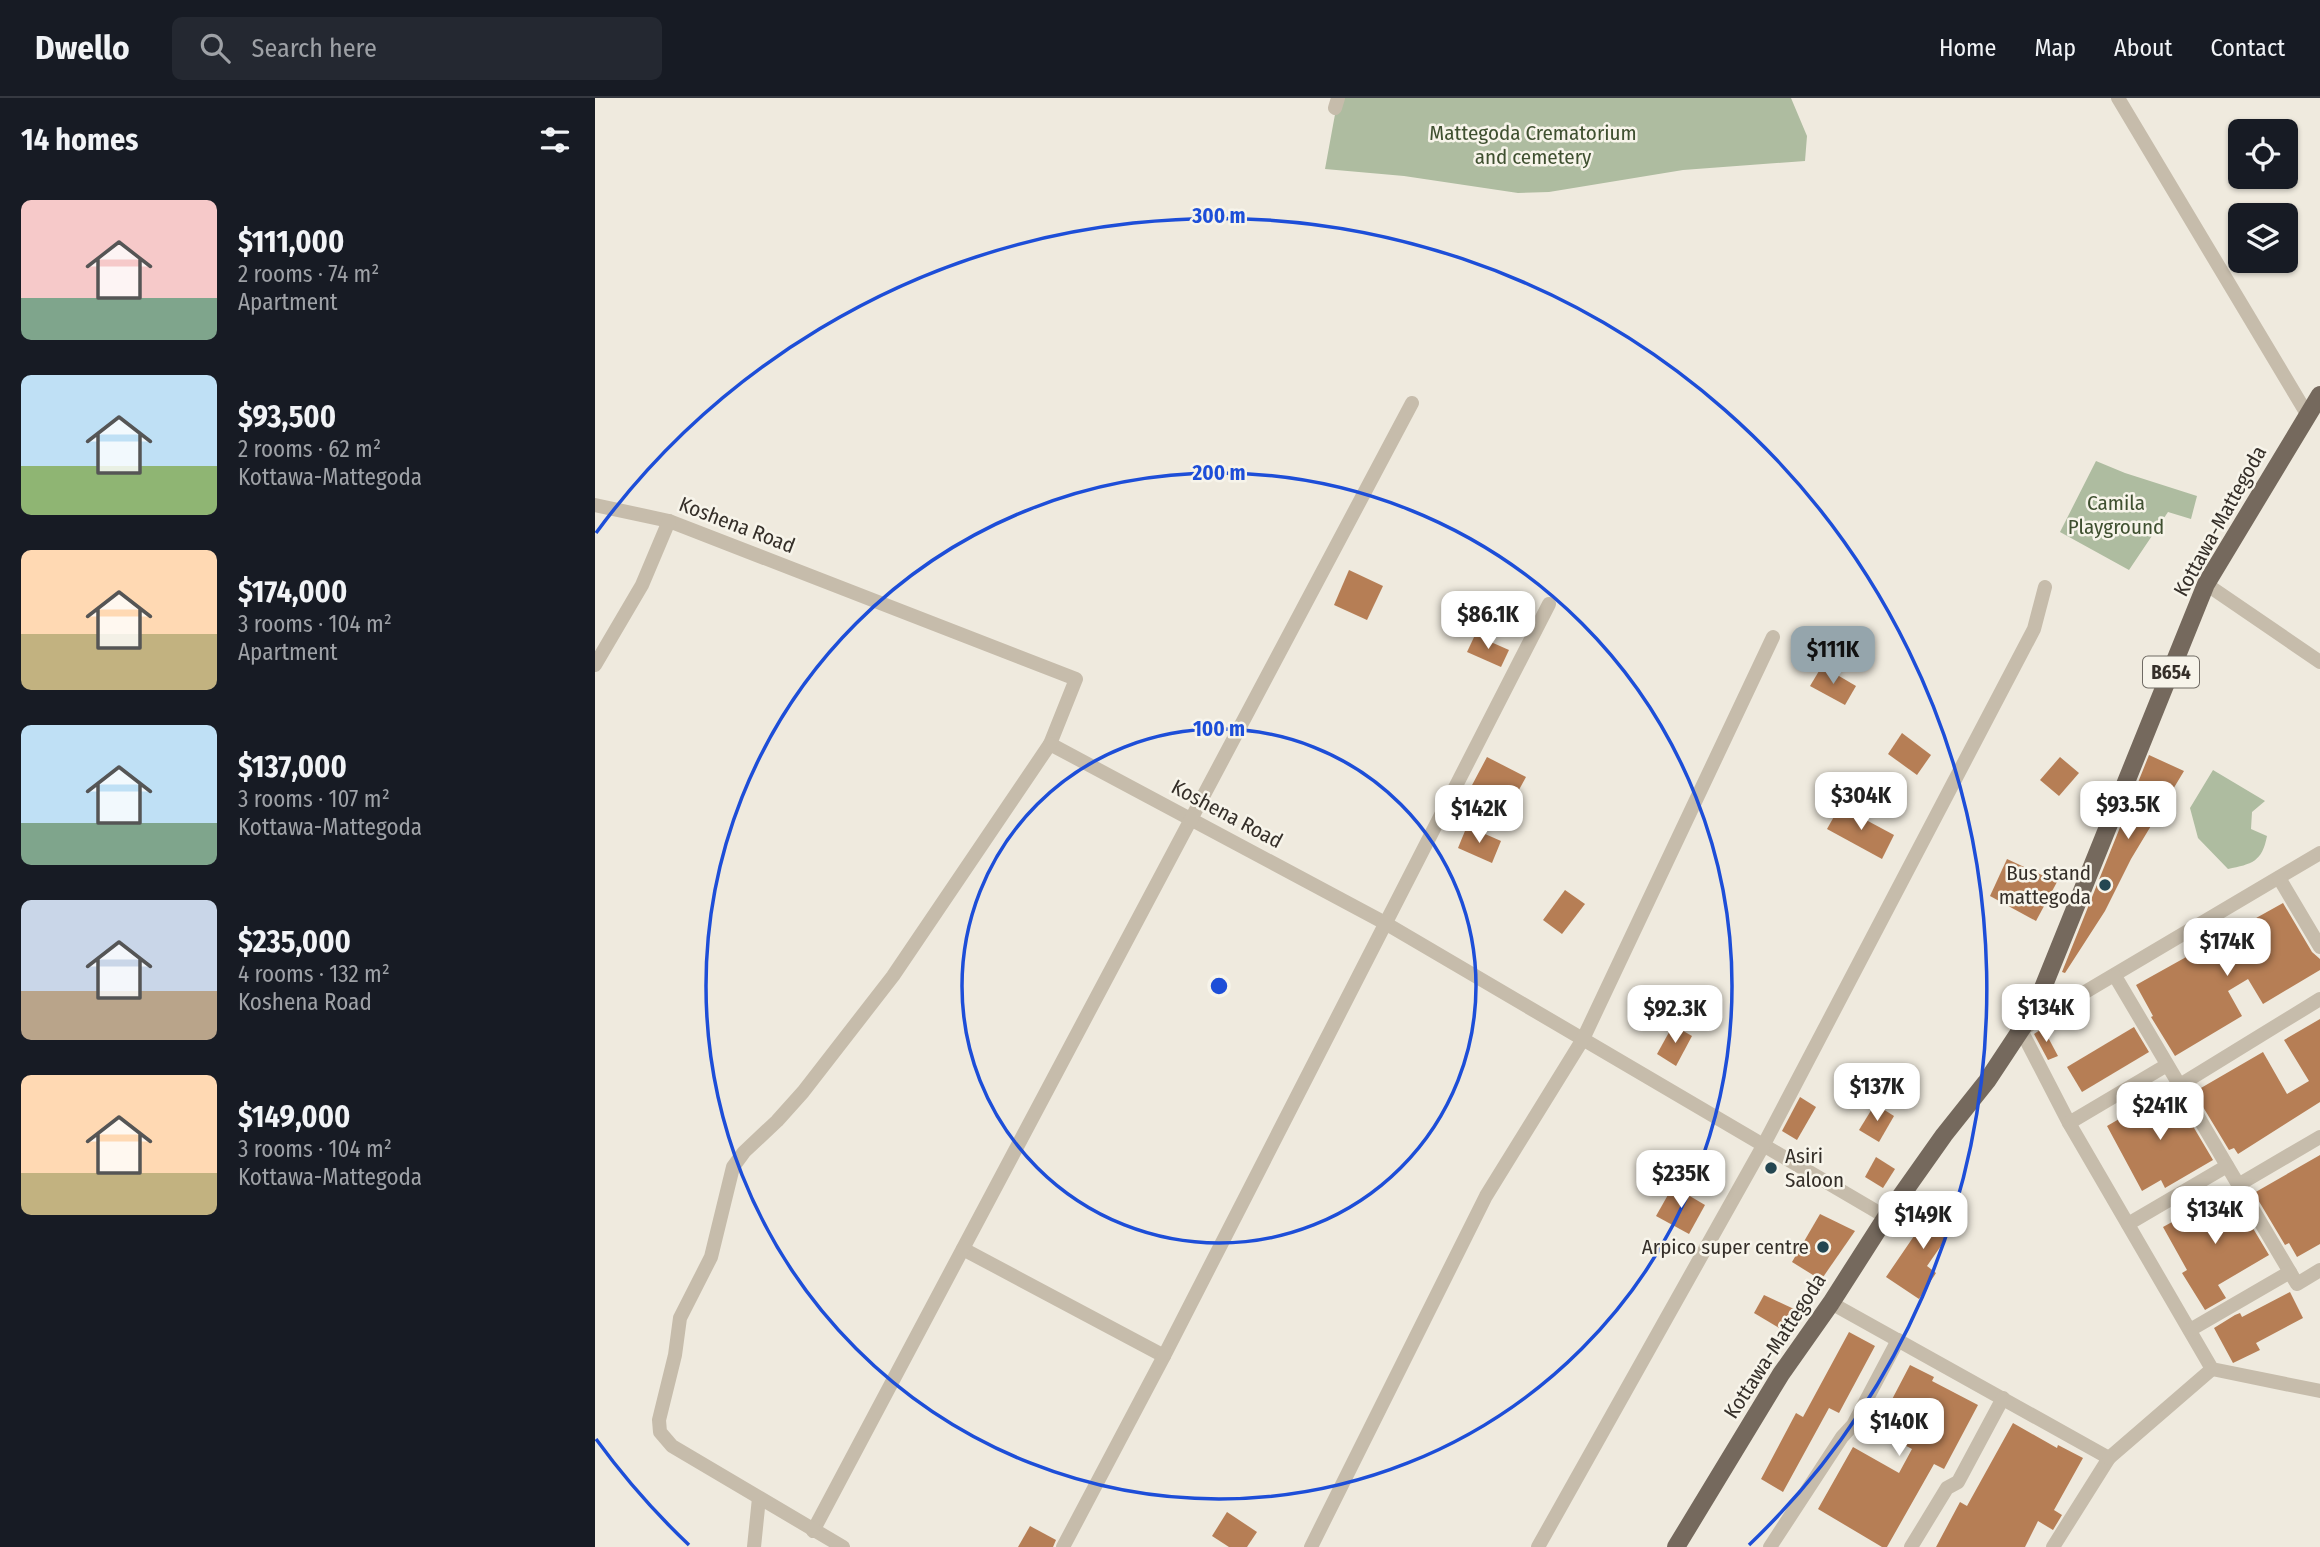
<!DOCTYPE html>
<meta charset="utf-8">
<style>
:root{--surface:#171b24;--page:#242831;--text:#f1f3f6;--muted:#9ea1a6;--line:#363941;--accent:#95a5ac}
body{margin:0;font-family:"Fira Sans Condensed",sans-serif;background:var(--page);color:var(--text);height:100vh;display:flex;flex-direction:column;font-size:26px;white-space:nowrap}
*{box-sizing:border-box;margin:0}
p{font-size:23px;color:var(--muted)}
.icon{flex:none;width:38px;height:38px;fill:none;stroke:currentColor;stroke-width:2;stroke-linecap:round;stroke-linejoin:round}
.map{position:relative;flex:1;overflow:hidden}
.panel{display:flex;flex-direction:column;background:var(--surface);width:595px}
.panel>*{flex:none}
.fabs{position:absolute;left:1633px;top:21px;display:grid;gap:14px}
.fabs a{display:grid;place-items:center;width:70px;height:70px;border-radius:10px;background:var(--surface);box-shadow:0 2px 5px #0004;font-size:35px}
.price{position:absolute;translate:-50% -60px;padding:0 16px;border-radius:14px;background:#fff;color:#222;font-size:23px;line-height:46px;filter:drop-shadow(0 2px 4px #0008)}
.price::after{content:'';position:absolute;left:50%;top:42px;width:21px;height:16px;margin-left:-10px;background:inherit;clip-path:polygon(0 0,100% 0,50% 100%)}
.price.current{background:var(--accent);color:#111}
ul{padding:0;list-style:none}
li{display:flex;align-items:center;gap:21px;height:175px;padding:0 21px}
li span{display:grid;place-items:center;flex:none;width:196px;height:140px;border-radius:10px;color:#555}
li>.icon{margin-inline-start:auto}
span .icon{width:84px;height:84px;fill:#fffc;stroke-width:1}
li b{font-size:30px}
h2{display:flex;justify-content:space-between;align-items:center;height:84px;padding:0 21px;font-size:30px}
header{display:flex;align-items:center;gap:42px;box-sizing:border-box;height:98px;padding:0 35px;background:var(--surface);border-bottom:2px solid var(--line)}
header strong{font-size:33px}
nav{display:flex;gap:38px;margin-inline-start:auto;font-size:24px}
.search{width:490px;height:63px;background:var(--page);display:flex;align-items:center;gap:18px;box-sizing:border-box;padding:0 24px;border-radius:10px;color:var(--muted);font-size:26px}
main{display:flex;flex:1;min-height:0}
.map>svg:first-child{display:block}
.green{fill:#aebca0}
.building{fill:#b67e55}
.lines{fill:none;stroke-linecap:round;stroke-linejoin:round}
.minor{stroke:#c6bcab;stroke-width:14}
.primary{stroke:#75695d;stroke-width:18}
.ring{fill:none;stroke:#1d4ed8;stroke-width:3.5}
.poi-dot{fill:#244651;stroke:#f7f4ea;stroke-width:2.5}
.labels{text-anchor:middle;stroke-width:5;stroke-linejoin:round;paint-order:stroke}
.shield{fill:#f7f4ea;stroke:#6f6a63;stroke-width:2}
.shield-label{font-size:19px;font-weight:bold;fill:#352f29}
.park-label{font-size:21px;fill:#3f5030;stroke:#f7f4ea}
.street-label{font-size:21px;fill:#352f29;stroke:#f7f4ea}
.poi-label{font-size:21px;fill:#352f29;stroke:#f7f4ea;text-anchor:end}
.centre{fill:#1d4ed8;stroke:#f7f4ea;stroke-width:3.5}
.ring-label{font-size:21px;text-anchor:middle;font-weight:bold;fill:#1d4ed8;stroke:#f7f4ea;stroke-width:5;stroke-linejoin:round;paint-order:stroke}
</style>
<header>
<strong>Dwello</strong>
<div class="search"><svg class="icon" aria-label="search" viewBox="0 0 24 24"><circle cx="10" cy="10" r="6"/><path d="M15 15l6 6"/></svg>Search here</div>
<nav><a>Home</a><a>Map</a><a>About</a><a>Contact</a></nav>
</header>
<main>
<section class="panel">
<h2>14 homes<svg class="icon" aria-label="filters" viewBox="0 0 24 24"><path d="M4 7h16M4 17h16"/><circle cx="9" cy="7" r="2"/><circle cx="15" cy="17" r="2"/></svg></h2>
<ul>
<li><span style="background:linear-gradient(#f6c9c9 70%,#7fa58c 0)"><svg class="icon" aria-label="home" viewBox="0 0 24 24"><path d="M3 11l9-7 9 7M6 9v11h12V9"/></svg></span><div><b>$111,000</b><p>2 rooms · 74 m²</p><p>Apartment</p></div></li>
<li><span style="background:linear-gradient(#bfe0f5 65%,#8fb573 0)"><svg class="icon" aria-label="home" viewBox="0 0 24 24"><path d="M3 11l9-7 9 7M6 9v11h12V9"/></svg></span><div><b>$93,500</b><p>2 rooms · 62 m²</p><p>Kottawa-Mattegoda</p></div></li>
<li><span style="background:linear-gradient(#ffd9b3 60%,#c2b280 0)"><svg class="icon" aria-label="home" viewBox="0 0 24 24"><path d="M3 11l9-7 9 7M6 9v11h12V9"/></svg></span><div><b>$174,000</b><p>3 rooms · 104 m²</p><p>Apartment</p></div></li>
<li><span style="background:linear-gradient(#bfe0f5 70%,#7fa58c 0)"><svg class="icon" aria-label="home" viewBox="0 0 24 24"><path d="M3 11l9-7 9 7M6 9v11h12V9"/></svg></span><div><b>$137,000</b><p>3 rooms · 107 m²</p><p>Kottawa-Mattegoda</p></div></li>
<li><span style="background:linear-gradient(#c9d6e8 65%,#b9a48a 0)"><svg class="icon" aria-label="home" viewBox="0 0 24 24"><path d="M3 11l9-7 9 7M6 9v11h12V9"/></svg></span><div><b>$235,000</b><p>4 rooms · 132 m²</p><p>Koshena Road</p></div></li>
<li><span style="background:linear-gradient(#ffd9b3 70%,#c2b280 0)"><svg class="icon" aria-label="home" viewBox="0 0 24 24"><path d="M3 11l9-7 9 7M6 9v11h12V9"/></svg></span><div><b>$149,000</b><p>3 rooms · 104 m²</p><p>Kottawa-Mattegoda</p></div></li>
</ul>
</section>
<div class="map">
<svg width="1725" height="1449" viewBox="0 0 1725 1449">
<rect width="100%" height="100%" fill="#efeade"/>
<g class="green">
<polygon points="743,0 1196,0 1212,38 1210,63 1088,72 954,94 923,95 809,78 730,71"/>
<polygon points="1501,363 1530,375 1602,398 1596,421 1573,414 1534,472 1465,434"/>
<path d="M1618,672l52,31 -13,11 -1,17 16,7c-5,26 -15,28 -39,33l-30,-31 -8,-30z"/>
</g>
<g class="building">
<polygon points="754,472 788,488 772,522 739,507"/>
<polygon points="895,498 926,509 921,526 889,514"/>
<polygon points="880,537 914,552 906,569 872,554"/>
<polygon points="1227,568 1261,588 1250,607 1215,588"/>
<polygon points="1307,635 1336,657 1322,677 1293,656"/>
<polygon points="1554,657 1589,673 1536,761 1510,813 1470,875 1467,874"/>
<polygon points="892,659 931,679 914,710 876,689"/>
<polygon points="1465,659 1484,675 1464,698 1445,682"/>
<polygon points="1245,708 1299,737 1287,761 1232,731"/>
<polygon points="872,728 906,743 897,765 863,750"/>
<polygon points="1412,761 1462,784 1441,823 1395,798"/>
<polygon points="970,792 990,806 967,836 948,822"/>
<polygon points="1688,805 1717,854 1725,861 1725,872 1668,906 1653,881 1633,893 1647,918 1580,958 1556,919 1558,918 1541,887"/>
<polygon points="1725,921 1725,1004 1643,1056 1639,1050 1634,1052 1599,994 1668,954 1692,996 1714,983 1689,942"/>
<polygon points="1078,927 1097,938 1081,968 1062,956"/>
<polygon points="1539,929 1554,954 1487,994 1472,969"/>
<polygon points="1448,930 1463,958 1453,962 1439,936"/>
<polygon points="1576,991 1618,1062 1570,1090 1566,1082 1547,1093 1512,1028"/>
<polygon points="1205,999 1221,1009 1202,1042 1187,1033"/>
<polygon points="1280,1006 1299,1018 1284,1044 1264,1032"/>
<polygon points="1725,1057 1725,1146 1702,1159 1694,1145 1690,1147 1659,1095"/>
<polygon points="1281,1059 1300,1071 1288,1090 1270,1079"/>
<polygon points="1078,1088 1110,1107 1094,1136 1061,1118"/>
<polygon points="1635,1092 1674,1157 1623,1187 1631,1200 1610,1212 1587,1175 1592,1172 1568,1129"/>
<polygon points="1343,1103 1366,1119 1332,1168 1341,1175 1324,1201 1291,1179"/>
<polygon points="1225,1116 1260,1133 1226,1182 1197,1164"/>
<polygon points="1695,1194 1708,1220 1661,1245 1665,1252 1638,1265 1619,1230 1640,1217 1645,1215 1647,1219"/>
<polygon points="1169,1197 1199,1211 1186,1231 1159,1215"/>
<polygon points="1254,1234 1280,1248 1244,1315 1234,1310 1188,1394 1166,1381 1201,1315 1208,1319"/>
<polygon points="1315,1267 1339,1279 1337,1283 1383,1307 1349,1371 1339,1366 1292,1449 1287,1449 1223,1411 1258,1349 1304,1375 1317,1351 1281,1332"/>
<polygon points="1418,1325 1462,1350 1463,1347 1488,1360 1459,1412 1467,1417 1458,1432 1443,1423 1430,1449 1341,1449 1365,1404 1372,1408"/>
<polygon points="632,1414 662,1434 652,1449 634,1449 617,1438"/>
<polygon points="435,1428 461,1442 458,1449 423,1449"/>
</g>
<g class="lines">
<g class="minor">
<polyline points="1523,0 1712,316"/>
<polyline points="740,10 743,0"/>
<polyline points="0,407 74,423 481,581 455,646 790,825 1291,1119"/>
<polyline points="1611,486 1725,564"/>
<polyline points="0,567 47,487 74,423"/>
<polyline points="1725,755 1426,932 1474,1025 1617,1271 1725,1293"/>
<polyline points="1684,780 1725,849"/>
<polyline points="1520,878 1702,1186 1725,1172"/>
<polyline points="1585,987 1725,901"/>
<polyline points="1474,1025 1572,967"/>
<polyline points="1643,1087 1725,1039"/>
<polyline points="1533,1126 1632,1068"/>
<polyline points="368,1151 569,1258"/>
<polyline points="1236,1205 1514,1360 1458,1449"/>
<polyline points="1595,1232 1695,1174"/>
<polyline points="1514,1360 1617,1271"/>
<polyline points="218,1433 817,305"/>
<polyline points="159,1449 164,1400"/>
<polyline points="248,1449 77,1348 65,1334 64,1322 80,1257 85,1220 116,1159 138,1069 149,1054 182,1023 208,994 298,878 455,646"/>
<polyline points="468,1449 569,1258 954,506"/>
<polyline points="716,1449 891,1098 988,941 1178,539"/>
<polyline points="943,1449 1168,1048 1439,531 1450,489"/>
<polyline points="1175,1449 1247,1339 1258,1327 1303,1242"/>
<polyline points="1316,1449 1352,1390 1363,1384 1408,1300"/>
</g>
<polyline class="primary" points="1081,1449 1186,1276 1236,1205 1291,1119 1349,1037 1392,983 1439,912 1611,486 1725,297"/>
</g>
<g class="ring">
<circle cx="624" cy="888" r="257"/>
<circle cx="624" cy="888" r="513"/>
<path d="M94 1447A770 770 0 0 1 1 1341M1 435A770 770 0 1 1 1154 1447"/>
</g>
<g class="poi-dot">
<circle cx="1510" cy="787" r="7"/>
<circle cx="1176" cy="1070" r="7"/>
<circle cx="1228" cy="1149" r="7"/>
</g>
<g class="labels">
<rect class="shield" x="1548" y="558.5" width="56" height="31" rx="5"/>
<g class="shield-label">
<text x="1576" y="581">B654</text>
</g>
<g class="park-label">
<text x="938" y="42">Mattegoda Crematorium<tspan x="938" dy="24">and cemetery</tspan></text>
<text x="1521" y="412">Camila<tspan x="1521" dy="24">Playground</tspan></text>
</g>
<g class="street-label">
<text transform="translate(1625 423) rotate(-61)" y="7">Kottawa-Mattegoda</text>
<text transform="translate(142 427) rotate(21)" y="7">Koshena Road</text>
<text transform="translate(632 716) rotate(28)" y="7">Koshena Road</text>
<text transform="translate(1180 1248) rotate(-57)" y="7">Kottawa-Mattegoda</text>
</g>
<g class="poi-label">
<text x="1496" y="782">Bus stand<tspan x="1496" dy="24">mattegoda</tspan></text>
<text x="1190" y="1065" text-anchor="start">Asiri<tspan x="1190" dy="24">Saloon</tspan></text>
<text x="1214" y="1156">Arpico super centre</text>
</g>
</g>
<circle cx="624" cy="888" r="10" class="centre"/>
<g class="ring-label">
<text x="624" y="125">300 m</text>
<text x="624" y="382">200 m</text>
<text x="624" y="638">100 m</text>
</g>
</svg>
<div class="fabs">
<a><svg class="icon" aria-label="locate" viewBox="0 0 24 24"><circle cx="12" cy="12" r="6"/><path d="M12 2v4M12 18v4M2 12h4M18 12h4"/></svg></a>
<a><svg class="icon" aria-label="layers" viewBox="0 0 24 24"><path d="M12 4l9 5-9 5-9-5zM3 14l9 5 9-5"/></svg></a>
</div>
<b class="price" style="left:893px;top:553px">$86.1K</b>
<b class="price current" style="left:1238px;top:588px">$111K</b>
<b class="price" style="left:1266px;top:734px">$304K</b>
<b class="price" style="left:1533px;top:743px">$93.5K</b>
<b class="price" style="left:884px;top:747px">$142K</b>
<b class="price" style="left:1632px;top:880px">$174K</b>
<b class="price" style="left:1451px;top:946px">$134K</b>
<b class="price" style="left:1080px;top:947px">$92.3K</b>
<b class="price" style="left:1282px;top:1025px">$137K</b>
<b class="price" style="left:1565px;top:1044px">$241K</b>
<b class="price" style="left:1086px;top:1112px">$235K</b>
<b class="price" style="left:1620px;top:1148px">$134K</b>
<b class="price" style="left:1328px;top:1153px">$149K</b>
<b class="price" style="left:1304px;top:1360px">$140K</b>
</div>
</main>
